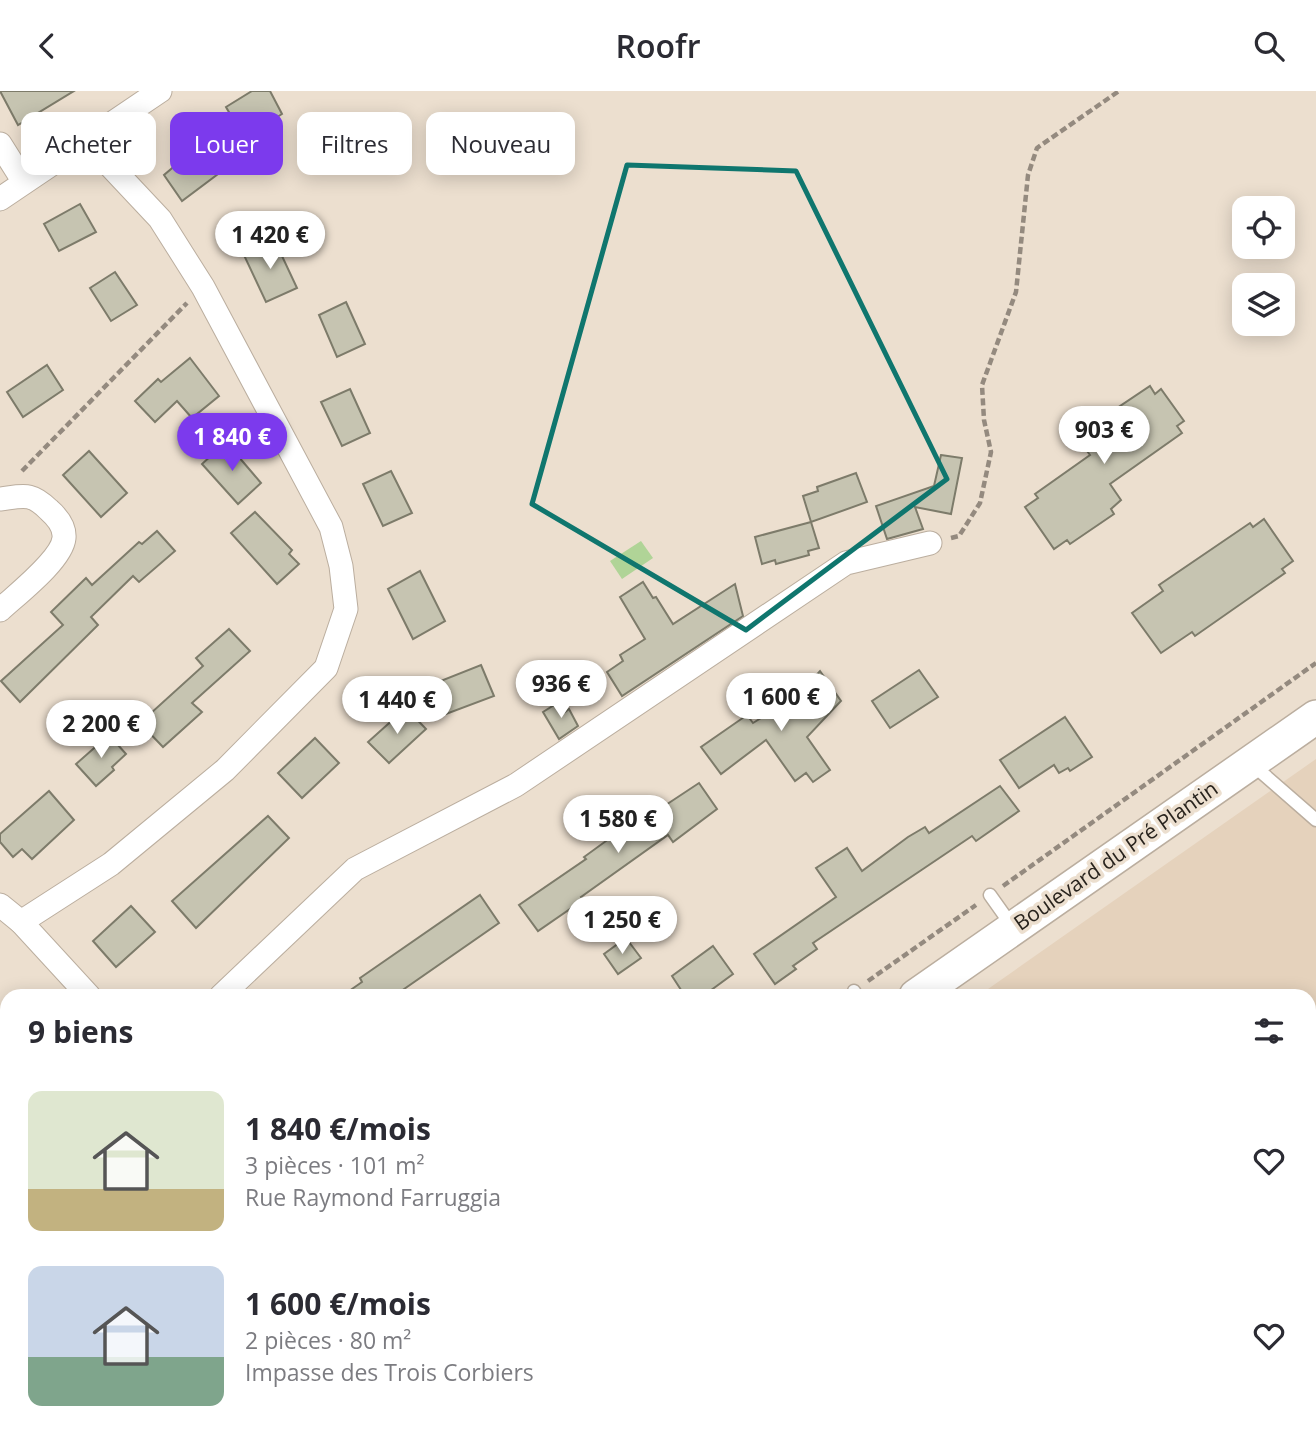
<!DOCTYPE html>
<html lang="fr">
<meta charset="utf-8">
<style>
:root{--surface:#fff;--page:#f2f2f3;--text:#2b2b33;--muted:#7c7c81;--accent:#7c3aed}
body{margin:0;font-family:"Open Sans",sans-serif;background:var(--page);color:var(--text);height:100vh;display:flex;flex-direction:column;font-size:26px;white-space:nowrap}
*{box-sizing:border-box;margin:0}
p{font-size:23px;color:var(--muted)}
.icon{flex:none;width:38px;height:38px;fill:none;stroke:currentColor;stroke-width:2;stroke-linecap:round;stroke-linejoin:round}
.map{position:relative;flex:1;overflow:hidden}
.drawer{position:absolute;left:0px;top:898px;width:1316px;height:450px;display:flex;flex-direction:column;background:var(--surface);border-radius:21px 21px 0 0;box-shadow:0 4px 18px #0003}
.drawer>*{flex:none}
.banner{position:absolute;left:21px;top:21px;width:700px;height:63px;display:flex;gap:14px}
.buttons{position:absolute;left:1232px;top:105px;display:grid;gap:14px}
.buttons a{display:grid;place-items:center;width:63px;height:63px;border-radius:14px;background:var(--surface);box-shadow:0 4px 18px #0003;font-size:35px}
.price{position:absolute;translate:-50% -60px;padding:0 16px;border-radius:24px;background:#fff;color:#222;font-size:23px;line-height:46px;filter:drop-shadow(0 2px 4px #0008)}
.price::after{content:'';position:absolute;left:50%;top:42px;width:21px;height:16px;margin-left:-10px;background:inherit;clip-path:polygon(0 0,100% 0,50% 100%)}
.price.selected{background:var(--accent);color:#fff}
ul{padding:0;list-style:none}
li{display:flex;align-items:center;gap:21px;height:175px;padding:0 28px}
li span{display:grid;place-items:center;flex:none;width:196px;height:140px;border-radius:14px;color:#555}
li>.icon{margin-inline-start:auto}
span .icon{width:84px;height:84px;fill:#fffc;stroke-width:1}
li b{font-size:30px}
h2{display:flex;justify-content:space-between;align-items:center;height:84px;padding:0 28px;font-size:30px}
.pill{padding:0 24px;border-radius:14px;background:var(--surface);box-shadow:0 4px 18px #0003;font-size:24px;line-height:63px}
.pill.selected{background:var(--accent);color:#fff}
header{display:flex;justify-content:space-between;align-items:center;height:91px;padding:0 28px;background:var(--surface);font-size:32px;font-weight:600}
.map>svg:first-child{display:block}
.built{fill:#e5d2bc}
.water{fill:#b0d497}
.building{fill:#c6c4b1;stroke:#7d7b6a;stroke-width:2}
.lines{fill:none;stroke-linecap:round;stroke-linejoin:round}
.lane-casing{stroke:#bbae9f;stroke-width:15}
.street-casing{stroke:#bbae9f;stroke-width:25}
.secondary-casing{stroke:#bbae9f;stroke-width:36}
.path{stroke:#948a7f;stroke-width:4.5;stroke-dasharray:7 3.5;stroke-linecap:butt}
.lane{stroke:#fff;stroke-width:12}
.street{stroke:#fff;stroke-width:23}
.secondary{stroke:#fff;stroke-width:33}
.marked{fill:none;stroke:#0f766e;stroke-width:5;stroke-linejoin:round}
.labels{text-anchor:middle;stroke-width:7;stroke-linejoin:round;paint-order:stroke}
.street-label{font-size:21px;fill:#28231d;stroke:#ecdfcf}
</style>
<header><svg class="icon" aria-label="back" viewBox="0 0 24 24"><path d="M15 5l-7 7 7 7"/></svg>Roofr<svg class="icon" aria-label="search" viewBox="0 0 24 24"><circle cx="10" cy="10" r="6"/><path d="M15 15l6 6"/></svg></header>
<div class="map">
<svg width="1316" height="1346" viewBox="0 0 1316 1346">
<rect width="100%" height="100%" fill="#ecdfcf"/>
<g class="built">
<polygon points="1316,668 1316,1193 1309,1197 1309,905 978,905"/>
<polygon points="476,1340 1090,1340 1090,1341 1085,1346 476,1346"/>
</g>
<polygon class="water" points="641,450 653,467 622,488 610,470"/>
<g class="building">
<polygon points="0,0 74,0 18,34"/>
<polygon points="252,0 270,0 282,23 244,47 226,16"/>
<polygon points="202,52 222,80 182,110 164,84"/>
<polygon points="80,113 96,141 59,160 44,133"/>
<polygon points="271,149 282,165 297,197 266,211 243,162"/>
<polygon points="115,181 137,214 111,230 90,197"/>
<polygon points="346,211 365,253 337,266 319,224"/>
<polygon points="190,267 219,305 192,327 177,310 155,331 135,310 158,288 161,291"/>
<polygon points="47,274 63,299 23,326 7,301"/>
<polygon points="1150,295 1155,303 1161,298 1184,330 1177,335 1182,342 1110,393 1121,409 1111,418 1114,423 1070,453 1067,449 1054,458 1025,416 1038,407 1035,403 1090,364 1078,348 1093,338 1089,332 1109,318 1111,321"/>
<polygon points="350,298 370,342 342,355 321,311"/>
<polygon points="226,351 261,392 238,413 202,373"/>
<polygon points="89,360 127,402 101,426 63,384"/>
<polygon points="941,364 962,367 951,423 915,416 923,438 887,448 876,415 934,395"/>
<polygon points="391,380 412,422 383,435 363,393"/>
<polygon points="856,382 867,411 811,431 803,405 818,400 817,396"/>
<polygon points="255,421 292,459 289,463 299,473 277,493 231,442"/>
<polygon points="1264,428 1293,470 1282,478 1285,482 1195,545 1192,541 1161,562 1132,522 1163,500 1159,494 1250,432 1253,436"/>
<polygon points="811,431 819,457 808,460 809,464 776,473 775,469 762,473 755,446"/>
<polygon points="157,440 175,460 139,491 133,485 91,526 98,534 20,611 1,590 63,534 51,521 86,487 92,494 139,451 142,453"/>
<polygon points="420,480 445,530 413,548 388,498"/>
<polygon points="643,491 653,507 656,506 673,533 735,493 743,525 622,605 607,581 623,570 620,564 645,548 620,506"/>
<polygon points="229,538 250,560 192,612 202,621 163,656 140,632 203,575 196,567"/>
<polygon points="481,574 494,605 446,623 433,593"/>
<polygon points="919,579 938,606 890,637 872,610"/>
<polygon points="820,580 841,610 807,646 830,679 813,691 806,682 795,690 766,649 721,683 701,656 747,624 753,632 799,603"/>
<polygon points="559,611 565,621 569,618 578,635 559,648 543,621"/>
<polygon points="406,617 426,638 389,672 368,651"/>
<polygon points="1065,626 1092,666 1070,680 1068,677 1059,682 1054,674 1019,697 1000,669"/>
<polygon points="109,644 126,663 112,676 114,679 96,695 76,673"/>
<polygon points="315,647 339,672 302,707 278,682"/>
<polygon points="699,692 717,718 673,751 668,744 581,806 583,809 538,840 519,814 586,768 584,766 628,734 631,737"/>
<polygon points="1000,695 1019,720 976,750 972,745 813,852 817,858 793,875 796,878 775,893 754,863 836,806 816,777 847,757 862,780 908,746 925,736 929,742"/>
<polygon points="49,700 74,729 32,768 22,758 13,766 0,751 0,743"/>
<polygon points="268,725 289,747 196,837 172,810"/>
<polygon points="480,804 499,832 394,905 342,905 362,891 360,887"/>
<polygon points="131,815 155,841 116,876 93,850"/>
<polygon points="626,847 641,867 618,883 604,863"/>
<polygon points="713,855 733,883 703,905 685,905 672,885"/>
</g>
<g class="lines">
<g class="lane-casing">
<g id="lane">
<polyline points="1253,674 1316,729"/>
<polyline points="990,804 1012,835"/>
<polyline points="854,900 857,905"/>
<polyline points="0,1204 7,1200"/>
</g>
</g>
<g class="street-casing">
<g id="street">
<polyline points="0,53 24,91"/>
<polyline points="0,108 160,0"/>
<path d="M0,408c24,-3 31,-7 49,11 8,7 16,17 15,28 -2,22 -48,57 -64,72"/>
<polyline points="0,814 21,831 89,905"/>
<polyline points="21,831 111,773 225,679 326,577 346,518 341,475 331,436 203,196 160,128 98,62 90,48"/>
<polyline points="221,905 355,778 516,694 846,472 930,452"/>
<polyline points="1309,1208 1316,1204"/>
<polyline points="1123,1346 1128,1340"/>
</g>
</g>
<g class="secondary-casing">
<g id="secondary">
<polyline points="916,905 1316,626"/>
<polyline points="0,1042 7,1048"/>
<polyline points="299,1340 304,1346"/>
<polyline points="393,1340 399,1346"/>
</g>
</g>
<g class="path">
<polyline points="22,380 187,212"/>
<polyline points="951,447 959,445 980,412 991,361 984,329 982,294 1016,201 1028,84 1037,57 1119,0"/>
<polyline points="1003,795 1316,572"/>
<polyline points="868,890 976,814"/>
<polyline points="0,1139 7,1135"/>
</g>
<use href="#lane" class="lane"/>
<use href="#street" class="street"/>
<use href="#secondary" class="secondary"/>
</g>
<path class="marked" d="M627,74l169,6 151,308 -201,151 -214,-126z"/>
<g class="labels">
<g class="street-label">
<text transform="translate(1116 765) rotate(-35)" y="7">Boulevard du Pré Plantin</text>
</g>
</g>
</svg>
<div class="buttons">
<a><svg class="icon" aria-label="locate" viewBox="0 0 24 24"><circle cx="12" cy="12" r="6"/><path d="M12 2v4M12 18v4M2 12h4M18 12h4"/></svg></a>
<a><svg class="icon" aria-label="layers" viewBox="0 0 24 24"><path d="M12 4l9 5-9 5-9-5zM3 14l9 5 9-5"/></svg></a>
</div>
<b class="price" style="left:270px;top:180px">1 420 €</b>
<b class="price" style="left:1104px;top:375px">903 €</b>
<b class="price selected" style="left:232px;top:382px">1 840 €</b>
<b class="price" style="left:561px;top:629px">936 €</b>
<b class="price" style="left:781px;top:642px">1 600 €</b>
<b class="price" style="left:397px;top:645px">1 440 €</b>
<b class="price" style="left:101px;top:669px">2 200 €</b>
<b class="price" style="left:618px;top:764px">1 580 €</b>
<b class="price" style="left:622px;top:865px">1 250 €</b>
<div class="banner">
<a class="pill">Acheter</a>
<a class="pill selected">Louer</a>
<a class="pill">Filtres</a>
<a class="pill">Nouveau</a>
</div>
<section class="drawer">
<h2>9 biens<svg class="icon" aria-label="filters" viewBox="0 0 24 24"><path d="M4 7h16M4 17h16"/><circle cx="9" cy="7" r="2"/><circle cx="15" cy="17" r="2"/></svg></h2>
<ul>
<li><span style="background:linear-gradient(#dfe7d0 70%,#c2b280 0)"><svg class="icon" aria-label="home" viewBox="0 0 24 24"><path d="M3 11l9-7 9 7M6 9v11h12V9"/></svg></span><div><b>1 840 €/mois</b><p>3 pièces · 101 m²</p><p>Rue Raymond Farruggia</p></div><svg class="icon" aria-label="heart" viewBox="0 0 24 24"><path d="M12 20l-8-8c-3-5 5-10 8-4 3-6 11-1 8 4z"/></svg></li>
<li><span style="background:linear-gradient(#c9d6e8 65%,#7fa58c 0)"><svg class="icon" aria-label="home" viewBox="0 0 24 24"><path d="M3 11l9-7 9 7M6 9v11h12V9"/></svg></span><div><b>1 600 €/mois</b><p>2 pièces · 80 m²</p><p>Impasse des Trois Corbiers</p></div><svg class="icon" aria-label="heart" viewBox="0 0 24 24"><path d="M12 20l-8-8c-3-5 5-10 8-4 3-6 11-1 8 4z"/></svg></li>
</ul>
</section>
</div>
